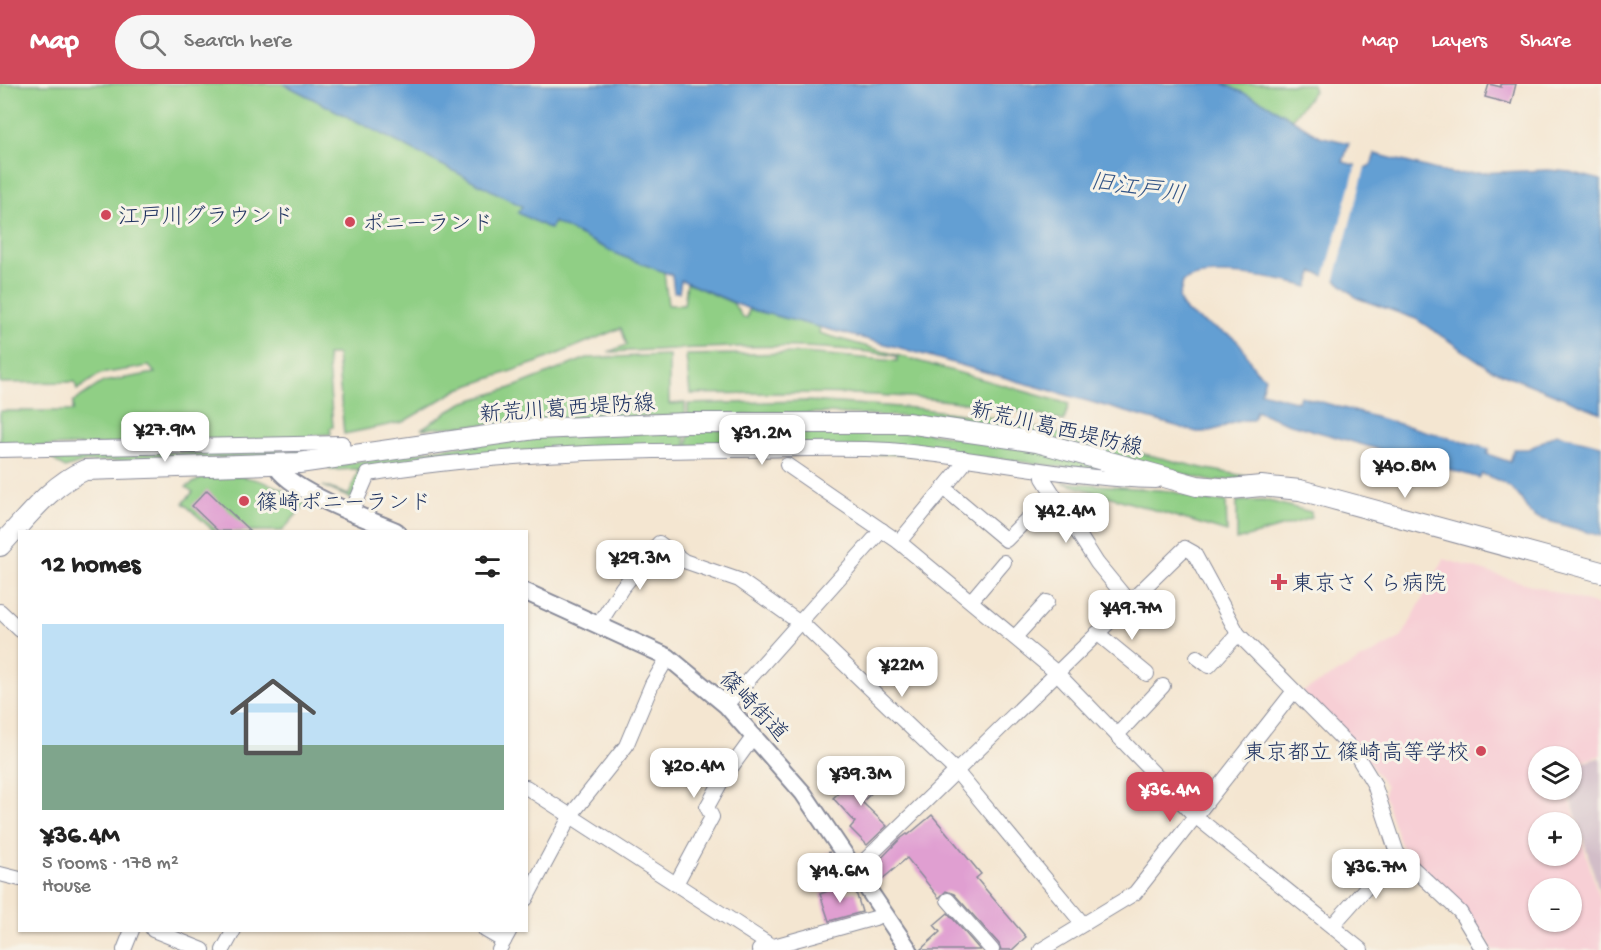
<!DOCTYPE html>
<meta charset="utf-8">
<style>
:root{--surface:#fff;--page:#f6f6f6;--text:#222;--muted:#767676;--line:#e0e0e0;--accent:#d1495b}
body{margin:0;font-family:"Gochi Hand","Klee One",sans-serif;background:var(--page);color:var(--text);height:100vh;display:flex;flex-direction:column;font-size:22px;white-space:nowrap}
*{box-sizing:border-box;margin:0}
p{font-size:20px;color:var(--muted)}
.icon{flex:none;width:33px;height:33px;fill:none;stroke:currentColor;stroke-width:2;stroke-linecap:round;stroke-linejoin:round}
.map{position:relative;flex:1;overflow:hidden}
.sheet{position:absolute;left:18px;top:446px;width:510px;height:402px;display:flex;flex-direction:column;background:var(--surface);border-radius:0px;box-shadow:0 2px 4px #0004}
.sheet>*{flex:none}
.fabs{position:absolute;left:1528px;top:662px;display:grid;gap:12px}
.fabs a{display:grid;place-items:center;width:54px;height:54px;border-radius:50%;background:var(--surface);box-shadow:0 2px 4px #0004;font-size:30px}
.price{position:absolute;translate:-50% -51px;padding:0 14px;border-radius:12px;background:#fff;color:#222;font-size:20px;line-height:39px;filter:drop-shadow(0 2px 3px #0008)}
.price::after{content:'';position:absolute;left:50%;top:36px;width:18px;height:14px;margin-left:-9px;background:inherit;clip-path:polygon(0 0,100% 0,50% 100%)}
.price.current{background:var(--accent);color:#fff}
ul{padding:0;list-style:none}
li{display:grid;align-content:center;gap:12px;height:318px;padding:0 24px}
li+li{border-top:2px solid var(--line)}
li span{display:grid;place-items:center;height:186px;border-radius:0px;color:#555}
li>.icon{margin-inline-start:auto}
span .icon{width:108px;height:108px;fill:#fffc;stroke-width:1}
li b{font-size:26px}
h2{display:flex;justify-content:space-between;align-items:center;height:72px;padding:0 24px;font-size:26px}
header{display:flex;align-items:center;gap:36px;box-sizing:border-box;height:84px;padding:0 30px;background:var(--accent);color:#fff}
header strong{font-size:28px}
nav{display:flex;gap:33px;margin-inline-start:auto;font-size:21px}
.search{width:420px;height:54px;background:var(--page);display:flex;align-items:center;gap:15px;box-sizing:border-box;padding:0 21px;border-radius:33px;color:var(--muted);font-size:22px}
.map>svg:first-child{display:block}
.built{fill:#f7cfd5;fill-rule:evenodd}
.industrial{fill:#d2bdc8}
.green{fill:#90cf85;stroke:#567f72;stroke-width:1.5}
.water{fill:#639fd3;stroke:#3f6798;stroke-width:1.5}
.pier{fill:#f4e6d1}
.building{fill:#e09fd1}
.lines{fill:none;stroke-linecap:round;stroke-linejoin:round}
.minor-casing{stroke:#888a98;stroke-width:16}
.tertiary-casing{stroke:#888a98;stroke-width:20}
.secondary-casing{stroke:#888a98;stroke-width:22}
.minor{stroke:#fff;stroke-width:14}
.tertiary{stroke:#fff;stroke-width:16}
.secondary{stroke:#fff;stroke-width:20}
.poi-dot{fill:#d1495b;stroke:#f7f3e8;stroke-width:2}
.labels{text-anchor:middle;stroke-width:6;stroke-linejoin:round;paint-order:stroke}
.poi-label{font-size:22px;fill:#1b2f5e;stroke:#f7f3e8;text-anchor:start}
.street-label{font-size:22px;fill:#1b2f5e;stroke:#f7f3e8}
.water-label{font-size:24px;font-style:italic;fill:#345687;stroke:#f7f3e8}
</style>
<header>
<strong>Map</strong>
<div class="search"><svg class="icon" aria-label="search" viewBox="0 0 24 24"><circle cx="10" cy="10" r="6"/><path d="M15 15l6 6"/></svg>Search here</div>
<nav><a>Map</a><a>Layers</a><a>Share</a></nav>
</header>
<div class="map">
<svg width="1601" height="866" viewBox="0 0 1601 866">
<rect width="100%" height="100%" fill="#f7f3e8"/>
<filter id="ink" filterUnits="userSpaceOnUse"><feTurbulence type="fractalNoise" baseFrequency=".0167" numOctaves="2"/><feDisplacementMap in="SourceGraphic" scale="12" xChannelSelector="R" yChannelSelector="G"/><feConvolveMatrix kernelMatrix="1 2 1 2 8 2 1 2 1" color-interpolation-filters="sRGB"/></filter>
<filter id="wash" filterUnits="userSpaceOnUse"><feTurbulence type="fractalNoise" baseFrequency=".008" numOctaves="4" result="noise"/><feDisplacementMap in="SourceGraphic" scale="24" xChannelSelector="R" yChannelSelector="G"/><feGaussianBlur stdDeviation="1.35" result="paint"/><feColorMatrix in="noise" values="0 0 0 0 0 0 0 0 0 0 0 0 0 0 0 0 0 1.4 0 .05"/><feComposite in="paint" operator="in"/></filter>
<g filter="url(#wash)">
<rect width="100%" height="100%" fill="#f4e6d1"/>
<path class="built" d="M1444,475l157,47v149l-29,10v-9h-33v33h28l34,116v45h-109l-5,-11 -27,-34 -58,-56 -18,-54 2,-9 -29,-39 -55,-55 100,-55zM1539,738h33v33h-33zM1539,804h33v33h-33z"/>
<polygon class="industrial" points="1601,673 1601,813 1568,705 1572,705 1572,682"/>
<g class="green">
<path d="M0,0h284l239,122 -4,7 31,16 4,-7 65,33 45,17 4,33h16l3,-22 46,20 10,15h4l2,-9 71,18 -1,6 250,71 -5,17c-124,-31 -247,-29 -374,-27l-4,-39 117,-2 94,8v-5c-95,-16 -193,-8 -289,-4l19,-7 -6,-17 -83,34 -79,27 -56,33 -59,12 -7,-79h-10l6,72 -3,1 1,6 -17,1v5l-314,7v-36h73v-9l30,-20 52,-9 -6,-7 -49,8 -23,16 -2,-8 -75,1z"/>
<polygon points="1224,0 1312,0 1314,7 1292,35"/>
<polygon points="669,271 669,320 685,319 685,332 562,335 421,345 462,319 511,304 587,274"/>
<polygon points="807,317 915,324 1000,335 1202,384 1255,394 1210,397 1037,350 933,334 825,329 688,332 688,320"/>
<polygon points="685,346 686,363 366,386 352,415 323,402 349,411 359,385 330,386 328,382 505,355"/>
<polygon points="689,346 909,346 1043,366 1136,393 994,374 688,363"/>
<polygon points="320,365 312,371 84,378 65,384 51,374 51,371"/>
<path d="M207,391c40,-2 61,7 96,24l1,7 -22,25h-68l-31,-28 10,-11 -7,-5z"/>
<polygon points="1061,398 1170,407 1209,417 1226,417 1227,448"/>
<polygon points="1237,417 1269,417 1311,428 1312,434 1237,456"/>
</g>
<path class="water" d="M284,0h940l40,18 55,34 30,7 -6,19 22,6 6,-3 4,-11 77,20 96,-4 22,2 31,8v233l-110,-44 -75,-50 -59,-21 -22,-19 -22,-7 -5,15c-24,-8 -105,-22 -125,-5l-4,16c4,21 38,29 55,40 15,11 14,31 31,39l-4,15 37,10 2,-6 189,53 -2,5 23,8 4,-13h15l27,-15 45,11v91l-66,-19c-9,-6 -10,-14 -17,-22 -9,-12 -23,-16 -36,-21l-3,4 -192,-55 -31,-12 -3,9c-23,-1 -33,13 -56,12l-300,-85 -148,-38 -68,-29 -2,12h-5l-2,-17 -53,-20 -65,-33 -4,7 -32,-16 4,-7z"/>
<polygon class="pier" points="1357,78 1366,80 1334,198 1324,195"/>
<g id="blocks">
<g class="building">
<polygon points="1489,0 1501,3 1501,0 1516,0 1511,20 1485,13"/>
<polygon points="207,406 250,447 218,447 192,422"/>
<polygon points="864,685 880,701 862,718 887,742 867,761 850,744 855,738 833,714"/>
<polygon points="932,731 981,790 976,794 1026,853 1012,866 1001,866 999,860 954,810 946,807 939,814 907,774 880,797 872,788 872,784 900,755 907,750 908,751"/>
<polygon points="829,768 836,780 822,789 815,778"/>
<polygon points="836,804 843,809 856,808 862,828 829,837 820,810"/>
<polygon points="948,829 980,866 920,866 940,848 934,841"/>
</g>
</g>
</g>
<g filter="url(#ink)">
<use href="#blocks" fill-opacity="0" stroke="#888a98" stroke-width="1.5"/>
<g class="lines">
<g class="minor-casing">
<g id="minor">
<polyline points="0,366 342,359 344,373"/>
<polyline points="787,381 899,458 1057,589 1195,732 1361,866"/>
<polyline points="1043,387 1043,394 1097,479 1129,518"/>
<polyline points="944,404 1006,456 1026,436"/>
<path d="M352,427l16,-37c119,-20 243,-23 363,-24 52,0 106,-3 159,0 89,7 176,29 266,31"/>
<polyline points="899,458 962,382 964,374"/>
<polyline points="971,517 1004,478"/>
<polyline points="0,527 20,546"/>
<polyline points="599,540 622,504 659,459 684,477 739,496 807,544 956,687 1083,840"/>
<polyline points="1097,549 1147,590"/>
<polyline points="1015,553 1047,518"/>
<polyline points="1197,573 1209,582 1238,550"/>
<polyline points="726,621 882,446"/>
<polyline points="1117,651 1163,602"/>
<polyline points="526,703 773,863"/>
<polyline points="855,786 1185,464 1194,469 1238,550 1354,667 1374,700 1397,769 1460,828 1483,866"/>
<polyline points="0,790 20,795"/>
<polyline points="676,800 712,733 707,723 722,696 754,652"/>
<polyline points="526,815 571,731 626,662 652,600 668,573"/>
<polyline points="948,816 992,866"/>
<polyline points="1332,842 1397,769"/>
<polyline points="153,846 203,866"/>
<polyline points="485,846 504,857"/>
<polyline points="124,866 132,846"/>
<polyline points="223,866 234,846"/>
<polyline points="499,866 510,846"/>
<polyline points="759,866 875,834 884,829"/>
<polyline points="1041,866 1135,809 1294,607"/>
</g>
</g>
<g class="tertiary-casing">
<g id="tertiary">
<path d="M276,381c11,25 92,54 120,66"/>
<polyline points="526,508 668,573 726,621 803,709 909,866"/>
</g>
</g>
<g class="secondary-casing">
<path id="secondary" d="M0,462c26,-27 50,-61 85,-76l214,-7 236,-34 152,-6h220l130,19 160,44 34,3 30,-3 39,4 301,82"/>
</g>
<use href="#minor" class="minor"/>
<use href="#tertiary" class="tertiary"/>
<use href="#secondary" class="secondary"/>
</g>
</g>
<g class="poi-dot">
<circle cx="106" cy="131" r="6"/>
<circle cx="350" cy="138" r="6"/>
<circle cx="244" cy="417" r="6"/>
<path d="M1276 489h6v6h6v6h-6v6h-6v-6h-6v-6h6z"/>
<circle cx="1481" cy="667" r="6"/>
</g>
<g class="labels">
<g class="poi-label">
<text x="118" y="139">江戸川グラウンド</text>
<text x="362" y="146">ポニーランド</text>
<text x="256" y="425">篠崎ポニーランド</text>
<text x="1292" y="506">東京さくら病院</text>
<text x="1469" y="675" text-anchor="end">東京都立 篠崎高等学校</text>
</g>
<g class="street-label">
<text transform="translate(567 323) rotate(-4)" y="8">新荒川葛西堤防線</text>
<text transform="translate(1057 343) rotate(13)" y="8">新荒川葛西堤防線</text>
<text transform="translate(755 621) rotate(46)" y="8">篠崎街道</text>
</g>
<g class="water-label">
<text transform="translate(1138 103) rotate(9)" y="8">旧江戸川</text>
</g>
</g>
</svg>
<div class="fabs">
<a><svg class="icon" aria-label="layers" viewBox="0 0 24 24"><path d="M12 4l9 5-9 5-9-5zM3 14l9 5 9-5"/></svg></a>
<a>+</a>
<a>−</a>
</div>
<b class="price" style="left:165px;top:379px">¥27.9M</b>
<b class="price" style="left:762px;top:382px">¥31.2M</b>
<b class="price" style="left:1405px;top:415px">¥40.8M</b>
<b class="price" style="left:1066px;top:460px">¥42.4M</b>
<b class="price" style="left:640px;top:507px">¥29.3M</b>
<b class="price" style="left:1132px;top:557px">¥49.7M</b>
<b class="price" style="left:902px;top:614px">¥22M</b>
<b class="price" style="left:694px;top:715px">¥20.4M</b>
<b class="price" style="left:861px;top:723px">¥39.3M</b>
<b class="price current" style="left:1170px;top:739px">¥36.4M</b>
<b class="price" style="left:1376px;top:816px">¥36.7M</b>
<b class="price" style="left:840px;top:820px">¥14.6M</b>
<section class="sheet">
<h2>12 homes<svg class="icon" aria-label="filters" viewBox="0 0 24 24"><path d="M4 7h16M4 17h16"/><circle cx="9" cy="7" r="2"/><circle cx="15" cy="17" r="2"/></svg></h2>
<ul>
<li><span style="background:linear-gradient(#bfe0f5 65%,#7fa58c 0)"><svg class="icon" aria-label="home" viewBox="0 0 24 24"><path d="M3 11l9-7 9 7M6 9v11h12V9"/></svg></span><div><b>¥36.4M</b><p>5 rooms · 178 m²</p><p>House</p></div></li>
</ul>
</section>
</div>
